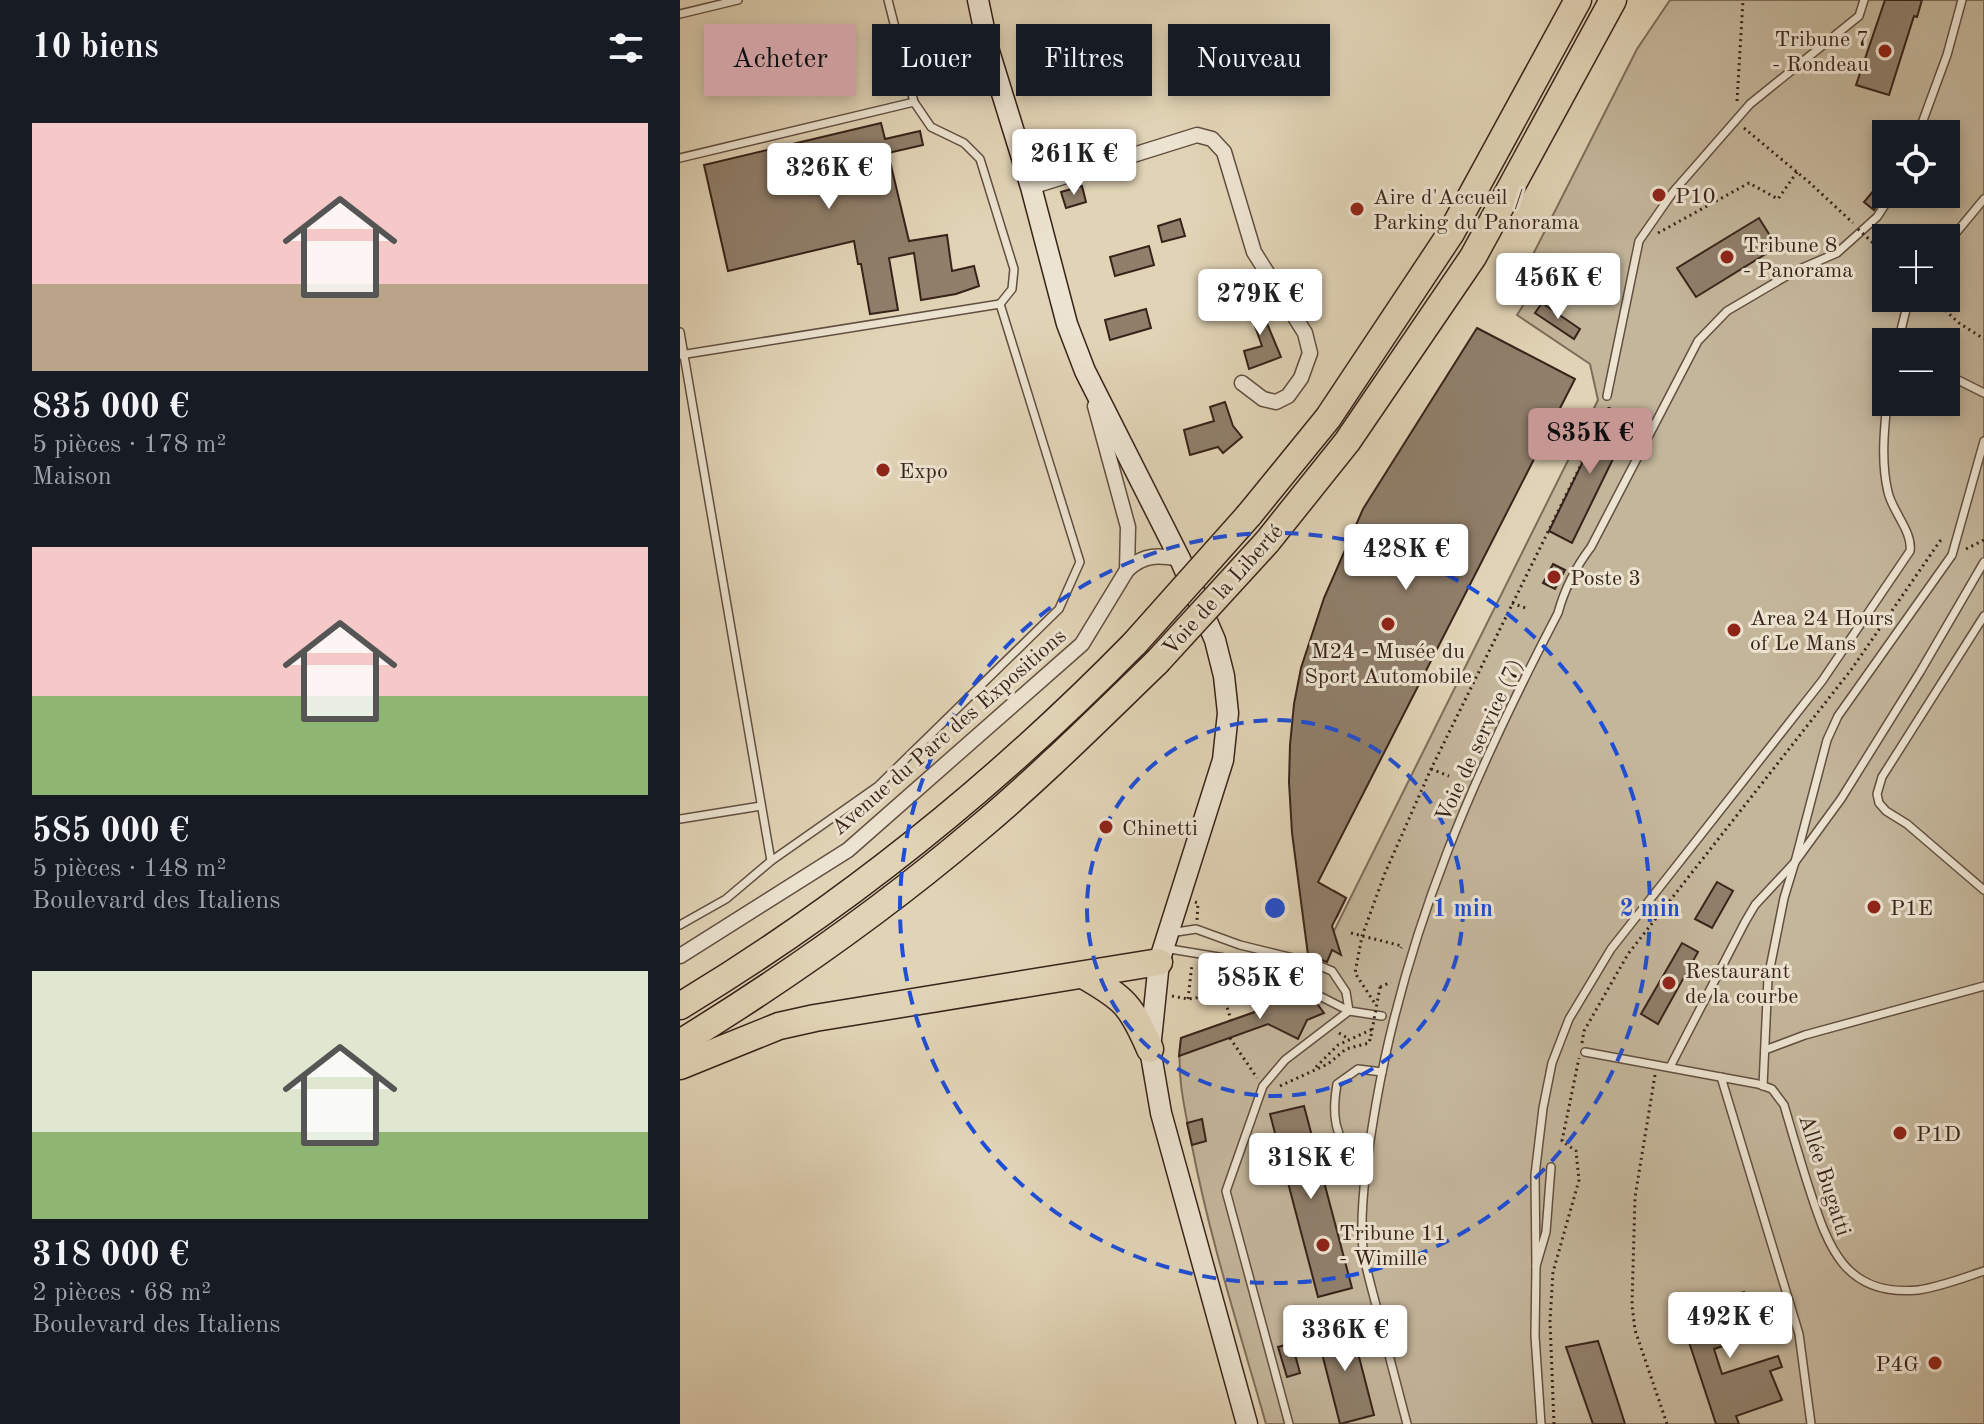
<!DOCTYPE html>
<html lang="fr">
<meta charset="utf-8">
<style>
:root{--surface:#171b24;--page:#242831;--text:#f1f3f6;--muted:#9ea1a6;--accent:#c59692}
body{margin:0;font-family:"Old Standard TT",serif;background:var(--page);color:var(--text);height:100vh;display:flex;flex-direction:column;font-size:30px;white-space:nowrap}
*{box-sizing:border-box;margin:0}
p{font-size:26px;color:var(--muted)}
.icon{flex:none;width:44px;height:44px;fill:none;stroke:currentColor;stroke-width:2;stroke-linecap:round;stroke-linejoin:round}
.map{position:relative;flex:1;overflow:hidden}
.side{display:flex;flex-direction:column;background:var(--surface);width:680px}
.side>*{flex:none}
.banner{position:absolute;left:24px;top:24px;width:760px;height:72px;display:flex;gap:16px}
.tools{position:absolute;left:1192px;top:120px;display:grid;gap:16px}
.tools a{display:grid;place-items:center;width:88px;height:88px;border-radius:0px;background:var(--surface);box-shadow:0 4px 12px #0003;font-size:40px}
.price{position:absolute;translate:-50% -68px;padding:0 18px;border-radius:8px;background:#fff;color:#222;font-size:26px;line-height:52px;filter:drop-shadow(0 2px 4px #0008)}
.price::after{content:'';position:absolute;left:50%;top:48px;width:24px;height:18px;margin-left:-12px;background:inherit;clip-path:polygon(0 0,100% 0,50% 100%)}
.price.current{background:var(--accent);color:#111}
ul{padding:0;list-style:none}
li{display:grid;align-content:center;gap:16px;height:424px;padding:0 32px}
li span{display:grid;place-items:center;height:248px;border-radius:0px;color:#555}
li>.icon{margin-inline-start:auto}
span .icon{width:144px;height:144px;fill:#fffc;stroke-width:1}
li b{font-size:34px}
h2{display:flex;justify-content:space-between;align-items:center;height:96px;padding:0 32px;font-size:34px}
.chip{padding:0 28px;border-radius:0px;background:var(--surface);box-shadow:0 4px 12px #0003;font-size:28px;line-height:72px}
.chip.current{background:var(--accent);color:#111}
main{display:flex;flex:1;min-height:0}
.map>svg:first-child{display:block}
.green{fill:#c4b69b;stroke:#7e6c5a;stroke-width:2;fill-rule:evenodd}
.building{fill:#907f6b;stroke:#38231a;stroke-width:2}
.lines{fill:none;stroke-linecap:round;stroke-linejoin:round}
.lane-casing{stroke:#624f41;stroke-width:10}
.street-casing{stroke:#624f41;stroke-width:17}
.secondary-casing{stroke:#38231a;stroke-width:23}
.highway-casing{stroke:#38231a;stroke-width:29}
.path{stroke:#38231a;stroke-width:3;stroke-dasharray:2 4;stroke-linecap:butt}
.lane{stroke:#ece3d0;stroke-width:7}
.street{stroke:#ece3d0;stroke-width:14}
.secondary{stroke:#ece3d0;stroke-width:20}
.highway{stroke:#e1d4b6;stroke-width:26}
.highway-bridge-casing{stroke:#38231a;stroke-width:29;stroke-linecap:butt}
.path-bridge{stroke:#38231a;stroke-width:3;stroke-dasharray:2 4;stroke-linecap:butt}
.highway-bridge{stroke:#e1d4b6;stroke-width:26}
.ring{fill:none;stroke:#1d4ed8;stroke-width:4;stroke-dasharray:14 10}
.poi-dot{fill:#8f2418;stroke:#ece3d0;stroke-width:3}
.labels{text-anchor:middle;stroke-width:6;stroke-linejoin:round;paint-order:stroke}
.poi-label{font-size:22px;fill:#38231a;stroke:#ece3d0;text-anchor:start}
.street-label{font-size:22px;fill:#38231a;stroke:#ece3d0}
.centre{fill:#1d4ed8;stroke:#ece3d0;stroke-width:4}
.ring-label{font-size:24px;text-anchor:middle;font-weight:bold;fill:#1d4ed8;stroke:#ece3d0;stroke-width:6;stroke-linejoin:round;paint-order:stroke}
</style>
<main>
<section class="side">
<h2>10 biens<svg class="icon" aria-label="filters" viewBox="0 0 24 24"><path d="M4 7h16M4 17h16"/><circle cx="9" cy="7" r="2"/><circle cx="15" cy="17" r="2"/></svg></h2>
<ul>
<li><span style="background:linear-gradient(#f6c9c9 65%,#b9a48a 0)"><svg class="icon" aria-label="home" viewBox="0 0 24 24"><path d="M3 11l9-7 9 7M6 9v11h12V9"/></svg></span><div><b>835 000 €</b><p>5 pièces · 178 m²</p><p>Maison</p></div></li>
<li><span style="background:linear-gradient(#f6c9c9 60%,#8fb573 0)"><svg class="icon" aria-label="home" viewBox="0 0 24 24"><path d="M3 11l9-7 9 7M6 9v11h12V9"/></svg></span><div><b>585 000 €</b><p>5 pièces · 148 m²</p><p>Boulevard des Italiens</p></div></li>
<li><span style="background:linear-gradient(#dfe7d0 65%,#8fb573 0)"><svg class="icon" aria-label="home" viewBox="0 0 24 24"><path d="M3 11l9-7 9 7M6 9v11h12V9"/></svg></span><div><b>318 000 €</b><p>2 pièces · 68 m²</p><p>Boulevard des Italiens</p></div></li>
</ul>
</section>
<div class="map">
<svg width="1304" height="1424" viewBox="0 0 1304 1424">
<rect width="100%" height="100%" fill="#e1d4b6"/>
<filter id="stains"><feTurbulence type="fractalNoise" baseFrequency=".0025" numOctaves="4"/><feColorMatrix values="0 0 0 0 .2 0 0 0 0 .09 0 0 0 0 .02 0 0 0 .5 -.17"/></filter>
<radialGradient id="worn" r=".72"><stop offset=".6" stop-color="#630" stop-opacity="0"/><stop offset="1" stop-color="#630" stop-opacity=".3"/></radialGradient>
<path class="green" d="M990,0h314v1424h-718c-26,-92 -56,-184 -74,-278 -7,-36 -16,-71 -11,-108l76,-27 7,-7 8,7 13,-26 11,5 5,-9 -6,-7 9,1 2,-4 -6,-7 9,1 2,-5 -6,-6 9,1 12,-48 8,-16 12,7 -9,19 -9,5 6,9 264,-531 -8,-36 -73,-49 7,-11 -8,-16 121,-239zM1206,134h60v60h-60zM1206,238h60v60h-60zM1206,342h60v60h-60z"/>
<g class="building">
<polygon points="1205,0 1242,0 1237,17 1234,16 1209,95 1176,85"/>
<polygon points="201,123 205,139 240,131 243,145 208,153 229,241 267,235 272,271 294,266 299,286 276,294 241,300 234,253 209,258 218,310 190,314 181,264 178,264 174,241 48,271 24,165"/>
<polygon points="1199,184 1206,191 1194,210 1184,202"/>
<polygon points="402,186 406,202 386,208 381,192"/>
<polygon points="1079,218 1097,247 1016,297 997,268"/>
<polygon points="500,219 505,236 482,242 478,226"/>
<polygon points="469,246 474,265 435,276 430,257"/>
<polygon points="576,297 601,357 569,369 564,351 582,346 571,315 566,316 563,304"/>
<polygon points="862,303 900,329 894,339 855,313"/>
<polygon points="466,309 471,328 430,340 425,320"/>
<polygon points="797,328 895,379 638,882 666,898 652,926 661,955 652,950 647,962 628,955 612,833 609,782 610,745 614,704 621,668 644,598 683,509"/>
<polygon points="545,402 553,426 562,437 543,453 538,447 510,455 504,430 534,421 530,407"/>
<polygon points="929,408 952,420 892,543 869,531"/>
<polygon points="873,564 885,570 875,589 863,583"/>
<polygon points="1037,882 1053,891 1032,928 1015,919"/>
<polygon points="1002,943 1018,952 978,1024 961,1014"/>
<polygon points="605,985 635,1001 644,1013 627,1020 618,1039 588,1024 499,1056 501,1038 578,1011 584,1004 596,1004"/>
<polygon points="624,1106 672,1288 638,1297 590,1114"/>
<polygon points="522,1119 526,1141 512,1145 507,1123"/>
<polygon points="1064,1292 1077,1335 1034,1349 1042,1374 1098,1356 1102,1367 1090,1371 1102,1400 1056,1416 1059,1424 1036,1424 1004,1327 1010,1325 1005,1312"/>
<polygon points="670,1322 694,1415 660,1424 636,1330"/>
<polygon points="918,1341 939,1405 945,1424 913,1424 886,1347"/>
<polygon points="612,1343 620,1373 607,1377 598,1347"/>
</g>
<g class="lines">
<g class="lane-casing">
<g id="lane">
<polyline points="208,0 234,102 251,127 284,143 300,159 334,269 332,289 320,304"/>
<polyline points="0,14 58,0"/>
<polyline points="1238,134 1267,55 1282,0"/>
<polyline points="0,158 234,102"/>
<polyline points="1266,245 1304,199"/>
<polyline points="0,332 91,861 46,899 0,925"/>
<polyline points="1218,342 1229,298"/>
<polyline points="0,355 320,304 400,562 379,609 198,786 91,861"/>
<polyline points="1266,374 1304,393"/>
<polyline points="927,396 959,241 993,192 1070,104 1179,16 1184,0"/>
<polyline points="1304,616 1202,777 1197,794 1199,803 1206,811 1227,824 1304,890"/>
<polyline points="0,819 81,806"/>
<polyline points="490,933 516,929 560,945 630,962 652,971 666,992 669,1011 702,1016"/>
<polyline points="484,948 575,963 669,1011 605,1060 583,1086 546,1191 609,1424"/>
<polyline points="1085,1050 1125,1035 1304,986"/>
<path d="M905,1052l173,32 14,5 12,16c8,27 16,55 25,83 19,58 35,109 109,102 22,-3 45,-12 66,-19"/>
<polyline points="990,1067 1065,922 1075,905 1115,862 1147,740 1158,716 1272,555 1304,441"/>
<polyline points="1041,1077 1119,1334 1131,1424"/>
<polyline points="1083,1086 1088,978 1104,898 1115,862 1161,799 1240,672 1304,562"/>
<path d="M677,1157c-24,-18 -25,-45 -20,-73l21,-15 24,3"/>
<path d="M856,1266l-1,-91 8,-67 9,-45 17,-44 42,-70 211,-268 88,-130c3,-19 -18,-40 -22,-59 -7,-29 -4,-60 -1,-90"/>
<path d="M727,1424c-10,-37 -19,-74 -29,-111 -6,-25 -15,-51 -16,-77 -1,-43 7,-90 14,-132 31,-178 99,-332 182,-491 7,-26 17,-45 33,-66l107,-206 29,-30 68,-40 42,-18 40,-36 15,-23"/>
<polyline points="861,1424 855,1336 856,1266 866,1232 871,1167"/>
</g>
</g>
<g class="street-casing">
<g id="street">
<polyline points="351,187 517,135 532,139 544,152 574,252 625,333 630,353 621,378 608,396 596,402 583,399 562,383"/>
<path d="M447,570c17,-16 31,-15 53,-11"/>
<polyline points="0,956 168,850 402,644 447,570 448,527 415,406"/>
</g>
</g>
<g class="secondary-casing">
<polyline id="secondary" points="298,0 308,48 351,187 387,324 405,371 500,559 535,640 544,676 548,713 543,760 479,962 470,1049 481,1113 567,1424"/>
</g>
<g class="highway-casing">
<g id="highway">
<polyline points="569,515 648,418 771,233 898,0"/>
<polyline points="587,542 667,442 793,257 933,0"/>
<path d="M403,975c42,24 48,30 67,74"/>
<path d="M0,1006c166,-100 319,-224 455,-363"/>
<path d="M0,1043c104,-64 205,-135 298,-214 62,-52 120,-110 179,-167"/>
<polyline points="0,1066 99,1026 135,1018 479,962"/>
</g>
</g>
<g class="path">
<polyline points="1057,101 1063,0"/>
<polyline points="1064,128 1130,183 1173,223"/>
<polyline points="978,233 1069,183 1098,199 1117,172"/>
<polyline points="1252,298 1279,323 1304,339"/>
<polyline points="1286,549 1304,540"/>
<polyline points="832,603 848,609"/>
<polyline points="751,769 769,776"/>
<polyline points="515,902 518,903 517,920"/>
<polyline points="671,933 722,946 721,948"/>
<polyline points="700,987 711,982"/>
<polyline points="492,996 508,999 543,994 551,1020"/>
<polyline points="508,999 512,964"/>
<polyline points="694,1002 675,973 682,936 705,873 751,769 929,408"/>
<polyline points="659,1033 669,1039"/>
<polyline points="550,1038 577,1078"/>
<polyline points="902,1043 904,1031 948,954 1171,670 1260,541 1264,538"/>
<polyline points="636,1067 658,1045 695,1028"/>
<polyline points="975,1075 955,1197 952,1305 955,1330 987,1424"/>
<polyline points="600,1086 648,1064 666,1049 689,1043 691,1036"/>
<polyline points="874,1424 870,1321 873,1272 899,1180 896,1151 882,1141 899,1058"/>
</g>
<use href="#lane" class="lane"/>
<use href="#street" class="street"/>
<use href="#secondary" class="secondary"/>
<use href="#highway" class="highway"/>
<g class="highway-bridge-casing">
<g id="highway-bridge">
<polyline points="455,643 569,515"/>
<polyline points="477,662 587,542"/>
</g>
</g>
<g class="path-bridge">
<polyline points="1178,229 1206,255"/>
<polyline points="691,1036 700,987"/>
</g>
<use href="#highway-bridge" class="highway-bridge"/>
</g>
<g class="ring">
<circle cx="595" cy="908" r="188"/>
<circle cx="595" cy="908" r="375"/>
</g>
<g class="poi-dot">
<circle cx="1205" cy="51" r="8"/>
<circle cx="979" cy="195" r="8"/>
<circle cx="677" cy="209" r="8"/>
<circle cx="1047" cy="257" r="8"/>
<circle cx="203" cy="470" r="8"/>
<circle cx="874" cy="577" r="8"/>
<circle cx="708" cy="624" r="8"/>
<circle cx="1054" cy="630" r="8"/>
<circle cx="426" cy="827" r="8"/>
<circle cx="1194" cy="907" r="8"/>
<circle cx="989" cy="983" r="8"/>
<circle cx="1220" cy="1133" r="8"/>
<circle cx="643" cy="1245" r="8"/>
<circle cx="1255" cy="1363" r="8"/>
</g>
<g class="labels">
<g class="poi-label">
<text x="1189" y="46" text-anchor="end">Tribune 7<tspan x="1189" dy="25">- Rondeau</tspan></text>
<text x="995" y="203">P10</text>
<text x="693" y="204">Aire d'Accueil /<tspan x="693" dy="25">Parking du Panorama</tspan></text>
<text x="1063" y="252">Tribune 8<tspan x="1063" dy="25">- Panorama</tspan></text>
<text x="219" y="478">Expo</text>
<text x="890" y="585">Poste 3</text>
<text x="1070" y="625">Area 24 Hours<tspan x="1070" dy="25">of Le Mans</tspan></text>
<text x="708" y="658" text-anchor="middle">M24 - Musée du<tspan x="708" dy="25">Sport Automobile</tspan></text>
<text x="442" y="835">Chinetti</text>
<text x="1210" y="915">P1E</text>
<text x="1005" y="978">Restaurant<tspan x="1005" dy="25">de la courbe</tspan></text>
<text x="1236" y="1141">P1D</text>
<text x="659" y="1240">Tribune 11<tspan x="659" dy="25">- Wimille</tspan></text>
<text x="1239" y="1371" text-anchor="end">P4G</text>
</g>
<g class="street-label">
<text transform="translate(542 589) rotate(-48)" y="8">Voie de la Liberté</text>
<text transform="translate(268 731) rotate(-41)" y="8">Avenue du Parc des Expositions</text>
<text transform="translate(798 740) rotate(-65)" y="8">Voie de service (7)</text>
<text transform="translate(1146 1175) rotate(72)" y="8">Allée Bugatti</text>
</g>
</g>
<circle cx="595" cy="908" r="12" class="centre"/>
<g class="ring-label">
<text x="783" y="916">1 min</text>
<text x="970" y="916">2 min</text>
</g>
<rect width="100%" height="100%" filter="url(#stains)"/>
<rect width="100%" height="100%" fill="url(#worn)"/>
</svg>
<div class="tools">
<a><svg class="icon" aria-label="locate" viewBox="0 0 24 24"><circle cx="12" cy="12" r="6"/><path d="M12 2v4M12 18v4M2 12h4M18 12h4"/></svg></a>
<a>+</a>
<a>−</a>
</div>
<b class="price" style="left:394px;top:197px">261K €</b>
<b class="price" style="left:149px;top:211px">326K €</b>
<b class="price" style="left:878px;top:321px">456K €</b>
<b class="price" style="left:580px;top:337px">279K €</b>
<b class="price current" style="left:910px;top:476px">835K €</b>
<b class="price" style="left:726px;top:592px">428K €</b>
<b class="price" style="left:580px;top:1021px">585K €</b>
<b class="price" style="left:631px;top:1201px">318K €</b>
<b class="price" style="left:1050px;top:1360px">492K €</b>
<b class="price" style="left:665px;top:1373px">336K €</b>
<div class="banner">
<a class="chip current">Acheter</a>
<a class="chip">Louer</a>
<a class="chip">Filtres</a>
<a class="chip">Nouveau</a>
</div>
</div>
</main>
